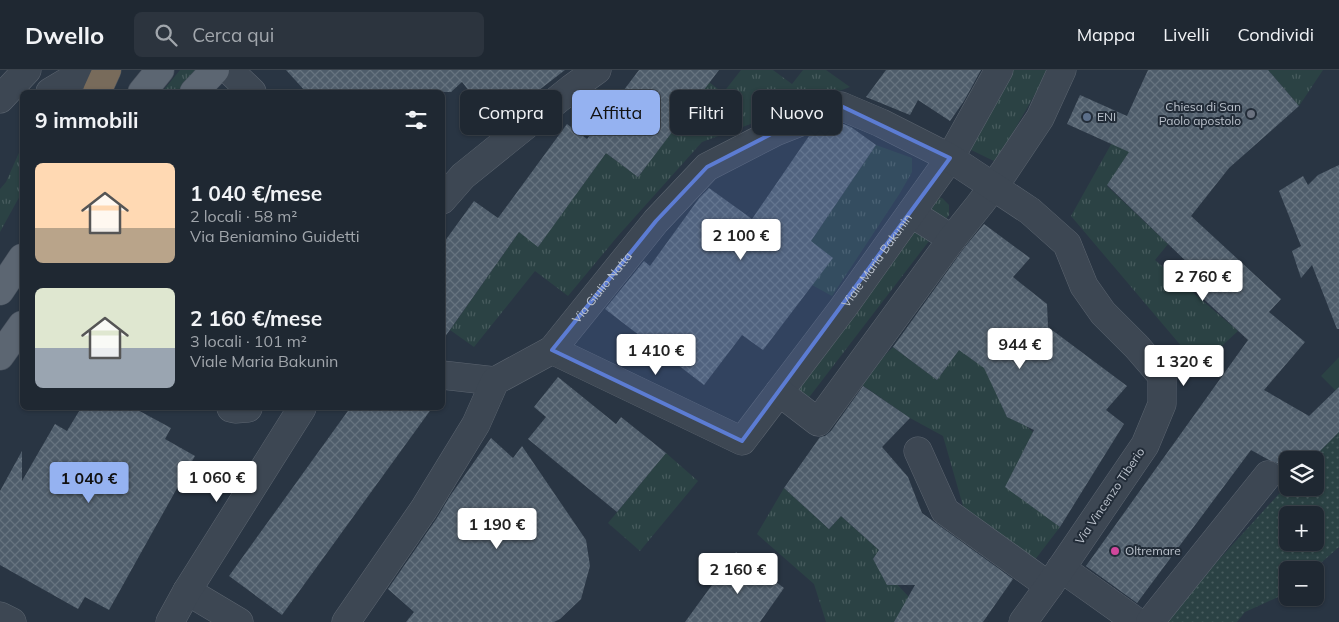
<!DOCTYPE html>
<html lang="it">
<meta charset="utf-8">
<style>
:root{--surface:#1f2832;--page:#2c343e;--text:#f1f3f6;--muted:#a1a6ac;--line:#3c444d;--accent:#95b2f1}
body{margin:0;font-family:Mulish,sans-serif;background:var(--page);color:var(--text);height:100vh;display:flex;flex-direction:column;font-size:19px;white-space:nowrap}
*{box-sizing:border-box;margin:0}
p{font-size:16px;color:var(--muted)}
.icon{flex:none;width:28px;height:28px;fill:none;stroke:currentColor;stroke-width:2;stroke-linecap:round;stroke-linejoin:round}
.map{position:relative;flex:1;overflow:hidden}
.side{position:absolute;left:20px;top:20px;width:425px;height:320px;display:flex;flex-direction:column;background:var(--surface);border-radius:8px;box-shadow:0 1px 4px #0004,0 0 0 1px var(--line)}
.side>*{flex:none}
.hud{position:absolute;left:460px;top:20px;width:475px;height:45px;display:flex;gap:10px}
.fabs{position:absolute;left:1279px;top:381px;display:grid;gap:10px}
.fabs a{display:grid;place-items:center;width:45px;height:45px;border-radius:8px;background:var(--surface);box-shadow:0 1px 4px #0004,0 0 0 1px var(--line);font-size:25px}
.price{position:absolute;translate:-50% -42px;padding:0 11px;border-radius:5px;background:#fff;color:#222;font-size:16px;line-height:32px;filter:drop-shadow(0 1px 2px #0008)}
.price::after{content:'';position:absolute;left:50%;top:30px;width:15px;height:11px;margin-left:-8px;background:inherit;clip-path:polygon(0 0,100% 0,50% 100%)}
.price.active{background:var(--accent);color:#111}
ul{padding:0;list-style:none}
li{display:flex;align-items:center;gap:15px;height:125px;padding:0 15px}
li span{display:grid;place-items:center;flex:none;width:140px;height:100px;border-radius:8px;color:#555}
li>.icon{margin-inline-start:auto}
span .icon{width:60px;height:60px;fill:#fffc;stroke-width:1}
li b{font-size:21px}
h2{display:flex;justify-content:space-between;align-items:center;height:60px;padding:0 15px;font-size:21px}
.tag{padding:0 18px;border-radius:8px;background:var(--surface);box-shadow:0 1px 4px #0004,0 0 0 1px var(--line);font-size:18px;line-height:45px}
.tag.active{background:var(--accent);color:#111}
header{display:flex;align-items:center;gap:30px;box-sizing:border-box;height:70px;padding:0 25px;background:var(--surface);border-bottom:1px solid var(--line)}
header strong{font-size:24px}
nav{display:flex;gap:28px;margin-inline-start:auto;font-size:18px}
.search{width:350px;height:45px;background:var(--page);display:flex;align-items:center;gap:12px;box-sizing:border-box;padding:0 18px;border-radius:8px;color:var(--muted);font-size:19px}
.map>svg:first-child{display:block}
.grass{fill:url(#grass-dots);fill-rule:evenodd}
.park{fill:url(#park-tufts)}
.pitch{fill:#2b4244}
.building{fill:url(#building-cross-hatch)}
.lines{fill:none;stroke-linecap:round;stroke-linejoin:round}
.minor-casing{stroke:#5c6570;stroke-width:29}
.major-casing{stroke:#47505c;stroke-width:29}
.highway-casing{stroke:#48525d;stroke-width:29}
.minor{stroke:#3d4753;stroke-width:28}
.major{stroke:#5c6672;stroke-width:28}
.highway{stroke:#786b5b;stroke-width:28}
.marked{fill:#5c7cd3;fill-opacity:0.2;stroke:#5c7cd3;stroke-width:4;stroke-linejoin:round}
.worship-dot{fill:#6b7280;stroke:#222c38;stroke-width:2}
.service-dot{fill:#5c6f8a;stroke:#222c38;stroke-width:2}
.hotel-dot{fill:#d1479c;stroke:#222c38;stroke-width:2}
.labels{text-anchor:middle;stroke-width:4;stroke-linejoin:round;paint-order:stroke}
.poi-label{font-size:12px;fill:#bbc2cc;stroke:#222c38;text-anchor:start}
.street-label{font-size:12px;fill:#bbc2cc;stroke:#222c38}
</style>
<header>
<strong>Dwello</strong>
<div class="search"><svg class="icon" aria-label="search" viewBox="0 0 24 24"><circle cx="10" cy="10" r="6"/><path d="M15 15l6 6"/></svg>Cerca qui</div>
<nav><a>Mappa</a><a>Livelli</a><a>Condividi</a></nav>
</header>
<div class="map">
<svg width="1339" height="552" viewBox="0 0 1339 552">
<defs>
<pattern id="grass-dots" width="8" height="8" patternUnits="userSpaceOnUse" patternTransform="scale(1.25)"><rect width="8" height="8" fill="#2b4244"/><path d="M2 2h.1M6 6h.1" fill="none" stroke="#485c5e" stroke-width="1.8" stroke-linecap="round"/></pattern>
<pattern id="park-tufts" width="24" height="20" patternUnits="userSpaceOnUse" patternTransform="scale(1.25)"><rect width="24" height="20" fill="#2b4244"/><path d="M3 7l-1-3M5 7V3M7 7l1-3M15 17l-1-3M17 17v-4M19 17l1-3" fill="none" stroke="#485c5e"/></pattern>
<pattern id="building-cross-hatch" width="8" height="8" patternUnits="userSpaceOnUse" patternTransform="scale(1.25)"><rect width="8" height="8" fill="#4f5d6b"/><path d="M0 0l8 8M0 8l8-8" fill="none" stroke="#66737f"/></pattern>
</defs>
<rect width="100%" height="100%" fill="#293543"/>
<path class="grass" d="M1339,362v115l-26,23h-25l-1,23 -42,19 -8,10h-75l125,-137 1,3h27v-28h-4zM1288,445h27v27h-27z"/>
<g class="park">
<polygon points="180,0 196,0 177,22 162,22"/>
<polygon points="741,0 773,0 792,14 803,0 826,0 850,17 702,72 617,167 568,226 535,201 474,277 450,260 519,162 538,176 606,83 638,107 709,12 723,23"/>
<polygon points="1012,0 1049,0 996,92 967,78"/>
<polygon points="1268,0 1323,0 1299,36"/>
<polygon points="1128,44 1147,56 1107,116 1168,174 1155,190 1238,261 1199,297 1071,146"/>
<polygon points="876,75 912,88 912,102 900,123 832,226 812,215 811,171"/>
<polygon points="22,76 22,122 0,162 0,119 6,112"/>
<polygon points="937,127 942,128 949,135 949,145 807,330 791,318"/>
<polygon points="893,277 937,310 959,280 985,298 1007,347 1025,355 1033,362 1006,417 1060,457 1034,491 965,443 943,366 910,348 858,312"/>
<polygon points="666,383 698,411 640,481 608,453"/>
<polygon points="784,418 829,459 841,446 879,480 873,489 909,527 895,552 826,552 814,514 757,464"/>
</g>
<polygon class="pitch" points="1339,287 1339,324 1321,306"/>
<g class="building">
<polygon points="286,0 565,0 495,54 462,12 451,22 306,22"/>
<polygon points="639,0 719,0 638,107 606,83 538,177 519,162 442,271 442,175 474,131 498,148 567,54 587,69"/>
<polygon points="886,0 981,0 964,31 950,51 918,30 910,45 866,27"/>
<polygon points="1148,0 1268,0 1299,36 1229,98 1191,146 1281,229 1269,242 1305,272 1264,320 1309,346 1339,317 1339,362 1311,390 1288,390 1288,401 1281,397 1277,393 1269,390 1251,380 1137,533 1086,496 1248,270 1182,209 1192,197 1107,115 1129,82 1067,54 1080,25 1127,46"/>
<polygon points="841,53 851,57 876,75 811,171 833,188 763,280 742,265 704,315 605,239 644,191 650,196 700,127 709,118 752,149 809,66 823,60 830,64 836,55"/>
<polygon points="1339,95 1339,259 1337,259 1312,195 1301,208 1292,181 1301,176 1279,121 1303,106 1308,115 1318,105"/>
<polygon points="984,154 1030,188 1013,207 1047,234 1048,257 1127,316 1106,340 1124,354 1060,457 1005,417 1034,360 1007,347 984,298 959,280 937,310 893,277 964,178"/>
<polygon points="558,307 616,354 621,347 666,383 617,442 528,369 546,347 534,337"/>
<polygon points="863,316 910,348 882,377 908,407 922,443 1013,509 983,552 894,552 915,515 887,515 873,489 879,480 841,446 829,459 784,418 820,367 825,366 831,361"/>
<polygon points="81,338 134,338 171,358 165,369 195,386 109,540 85,527 78,539 0,495 0,421 22,381 22,411 55,354 67,361"/>
<polygon points="350,338 432,338 282,545 229,506"/>
<polygon points="491,368 513,388 522,376 586,470 590,496 581,529 560,549 554,552 406,552 414,542 388,519 437,448 450,426"/>
<polygon points="736,482 784,518 760,552 685,552"/>
</g>
<g class="lines">
<g class="minor-casing">
<g id="minor">
<polyline points="229,0 252,22"/>
<polyline points="50,22 87,0"/>
<polyline points="0,29 27,0"/>
<polyline points="442,130 463,106 572,18 597,0"/>
<polyline points="911,143 952,169"/>
<path id="s1" d="M552,280l190,91 101,-133 107,-150 49,-88"/>
<polyline points="442,305 495,311"/>
<polyline points="779,322 818,352 952,169 980,134 1004,102 1040,48 1062,0"/>
<polyline points="231,338 235,339 248,338"/>
<polyline points="918,381 945,441 1049,516"/>
<polyline points="1061,498 1137,552"/>
<polyline points="187,521 239,552"/>
<polyline points="0,546 12,552"/>
<polyline points="170,552 187,521 302,338"/>
<path id="s2" d="M346,552l78,-113 52,-85 19,-43 57,-31 104,-129 51,-54 68,-35 66,-26 40,17 69,35 80,53 37,33 17,42 19,27 34,34 25,29v28l-17,41 -96,141 -26,36"/>
<polyline points="1150,552 1268,405"/>
</g>
</g>
<g class="major-casing">
<g id="major">
<polyline points="142,22 160,0"/>
<polyline points="194,22 215,0"/>
<polyline points="0,221 22,188"/>
<polyline points="0,286 22,255"/>
</g>
</g>
<g class="highway-casing">
<polyline id="highway" points="97,22 107,0"/>
</g>
<use href="#minor" class="minor"/>
<use href="#major" class="major"/>
<use href="#highway" class="highway"/>
</g>
<path class="marked" d="M841,36l109,52 -208,283 -190,-91 104,-129 51,-54 68,-35z"/>
<circle class="worship-dot" cx="1251" cy="44" r="5"/>
<circle class="service-dot" cx="1087" cy="47" r="5"/>
<circle class="hotel-dot" cx="1115" cy="481" r="5"/>
<g class="labels">
<g class="poi-label">
<text x="1241" y="41" text-anchor="end">Chiesa di San<tspan x="1241" dy="14">Paolo apostolo</tspan></text>
<text x="1097" y="51">ENI</text>
<text x="1125" y="485">Oltremare</text>
</g>
<g class="street-label">
<text dy="4" stroke="none"><textPath href="#s1" startOffset="436">Viale Maria Bakunin</textPath></text>
<text dy="4" stroke="none"><textPath href="#s2" startOffset="429">Via Giulio Natta</textPath></text>
<text transform="translate(1110 426) rotate(-56)" y="4">Via Vincenzo Tiberio</text>
</g>
</g>
</svg>
<div class="fabs">
<a><svg class="icon" aria-label="layers" viewBox="0 0 24 24"><path d="M12 4l9 5-9 5-9-5zM3 14l9 5 9-5"/></svg></a>
<a>+</a>
<a>−</a>
</div>
<b class="price" style="left:741px;top:191px">2 100 €</b>
<b class="price" style="left:1203px;top:232px">2 760 €</b>
<b class="price" style="left:1020px;top:300px">944 €</b>
<b class="price" style="left:656px;top:306px">1 410 €</b>
<b class="price" style="left:1184px;top:317px">1 320 €</b>
<b class="price" style="left:217px;top:433px">1 060 €</b>
<b class="price active" style="left:89px;top:434px">1 040 €</b>
<b class="price" style="left:497px;top:480px">1 190 €</b>
<b class="price" style="left:738px;top:525px">2 160 €</b>
<div class="hud">
<a class="tag">Compra</a>
<a class="tag active">Affitta</a>
<a class="tag">Filtri</a>
<a class="tag">Nuovo</a>
</div>
<section class="side">
<h2>9 immobili<svg class="icon" aria-label="filters" viewBox="0 0 24 24"><path d="M4 7h16M4 17h16"/><circle cx="9" cy="7" r="2"/><circle cx="15" cy="17" r="2"/></svg></h2>
<ul>
<li><span style="background:linear-gradient(#ffd9b3 65%,#b9a48a 0)"><svg class="icon" aria-label="home" viewBox="0 0 24 24"><path d="M3 11l9-7 9 7M6 9v11h12V9"/></svg></span><div><b>1 040 €/mese</b><p>2 locali · 58 m²</p><p>Via Beniamino Guidetti</p></div></li>
<li><span style="background:linear-gradient(#dfe7d0 60%,#9aa5b1 0)"><svg class="icon" aria-label="home" viewBox="0 0 24 24"><path d="M3 11l9-7 9 7M6 9v11h12V9"/></svg></span><div><b>2 160 €/mese</b><p>3 locali · 101 m²</p><p>Viale Maria Bakunin</p></div></li>
</ul>
</section>
</div>
